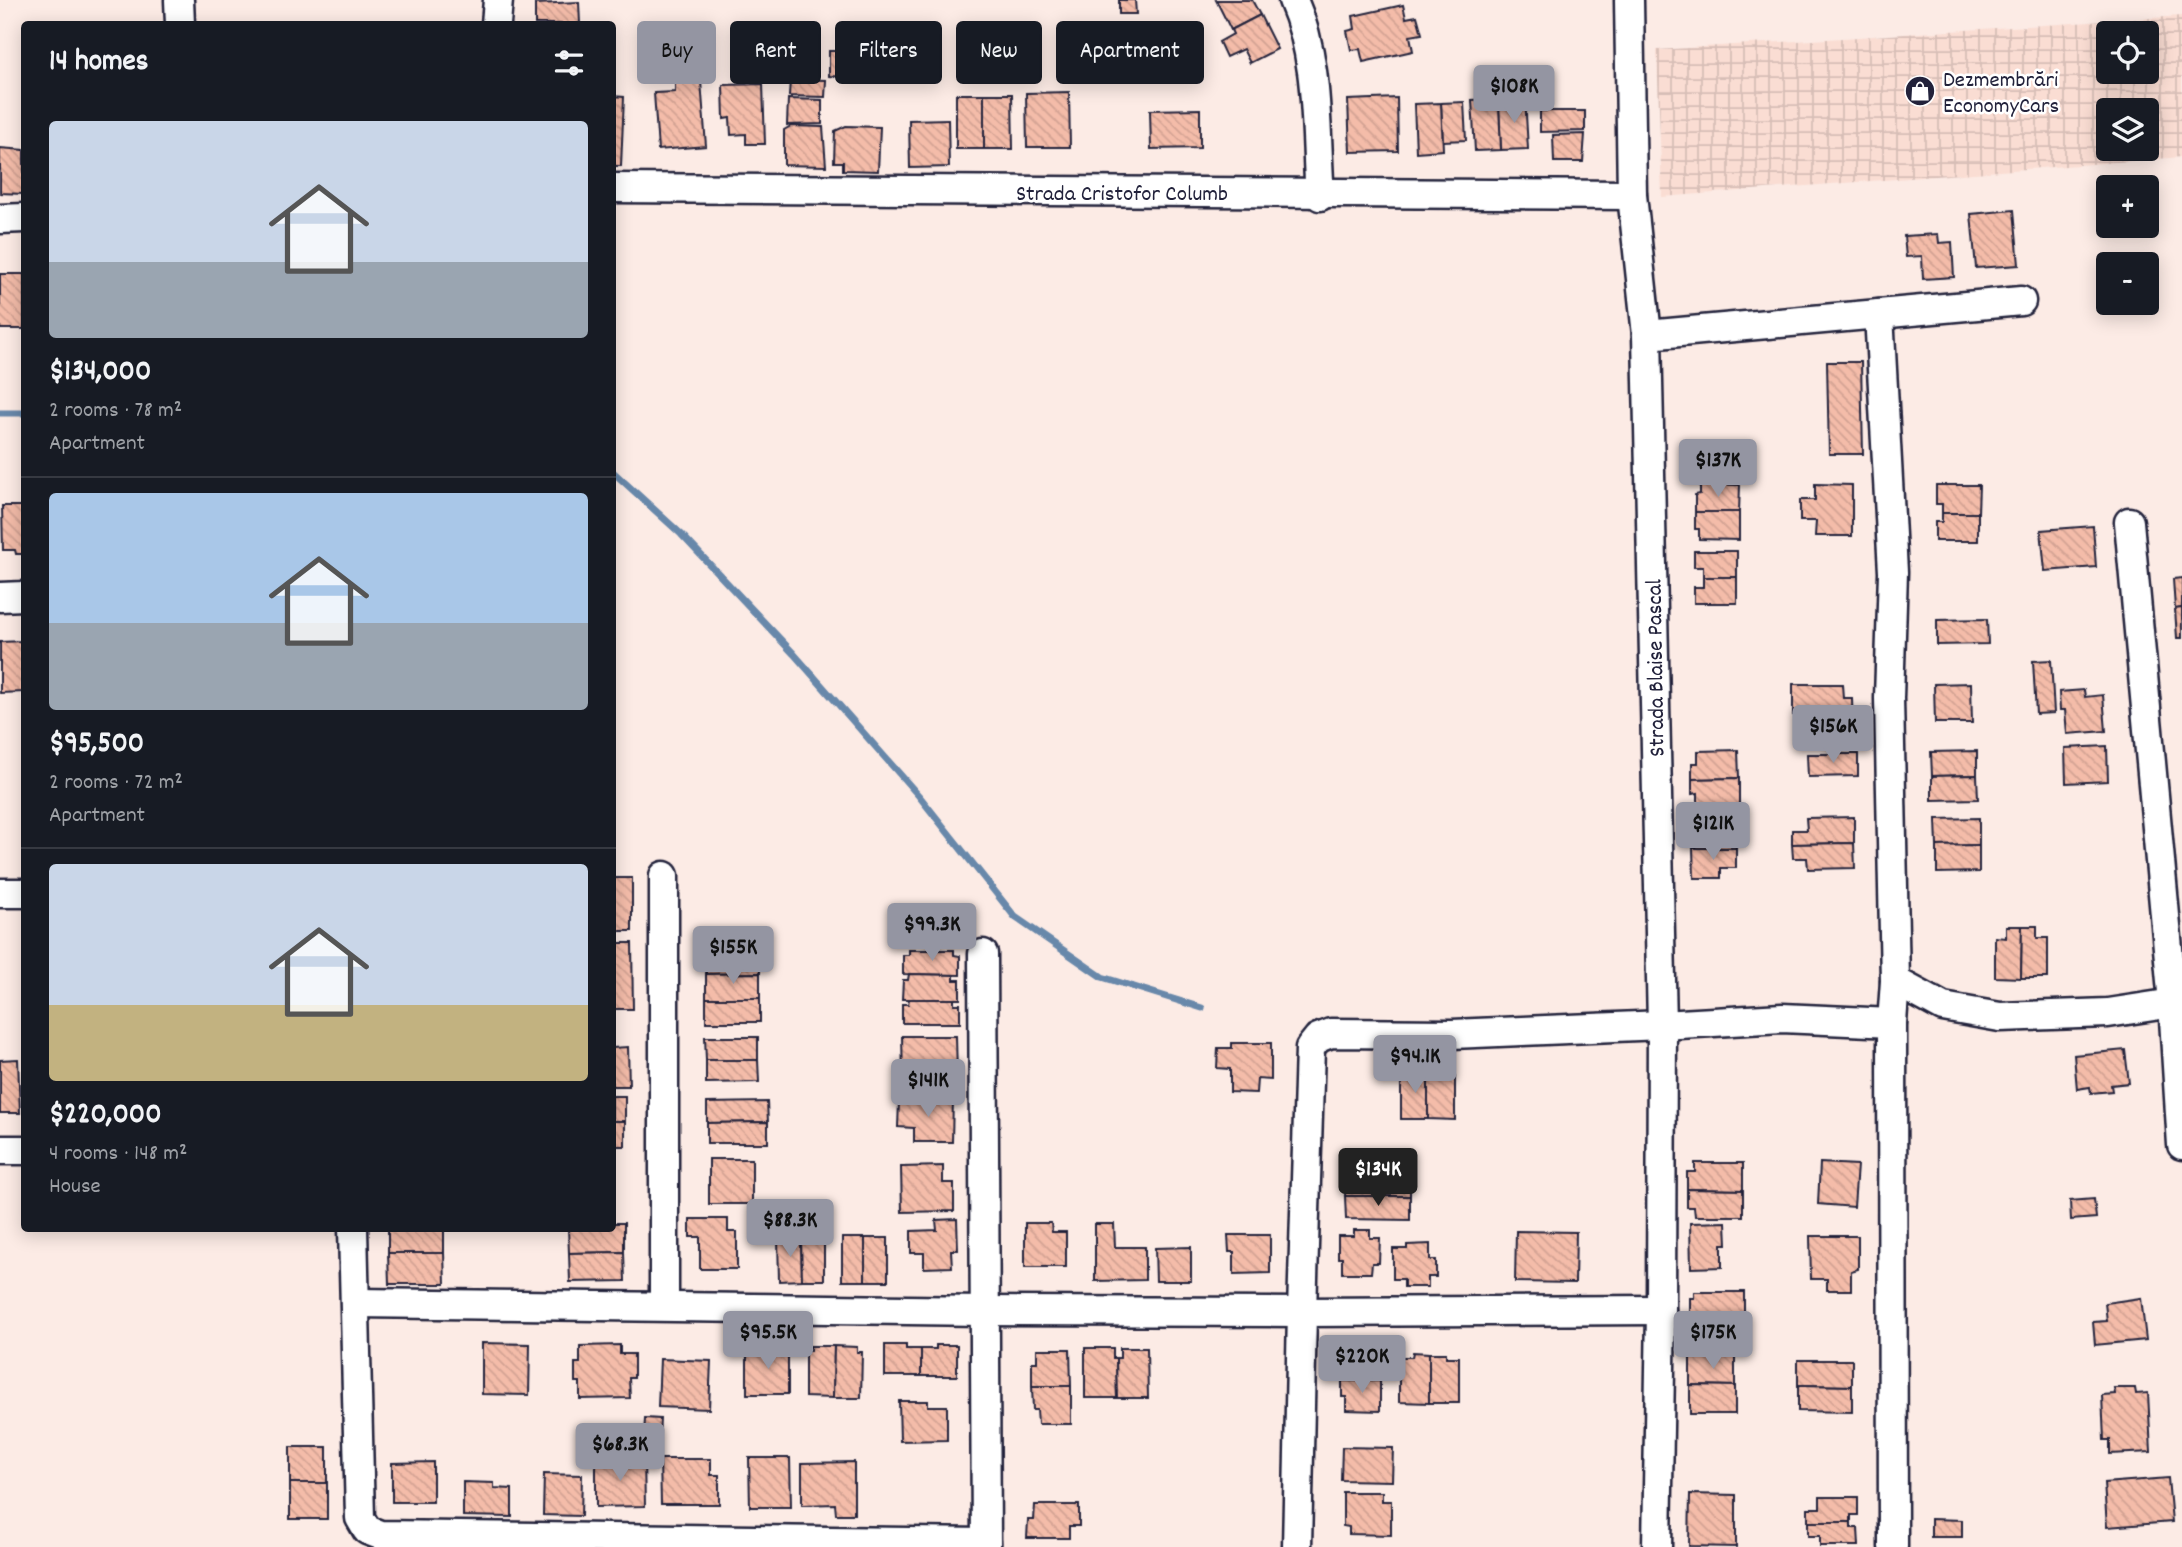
<!DOCTYPE html>
<meta charset="utf-8">
<style>
:root{--surface:#171b24;--page:#20242c;--text:#f1f3f6;--muted:#9ea1a6;--line:#363941;--accent:#9495a2}
body{margin:0;font-family:Dekko,sans-serif;background:var(--page);color:var(--text);height:100vh;display:flex;flex-direction:column;font-size:26px;white-space:nowrap}
*{box-sizing:border-box;margin:0}
p{font-size:23px;color:var(--muted)}
.icon{flex:none;width:38px;height:38px;fill:none;stroke:currentColor;stroke-width:2;stroke-linecap:round;stroke-linejoin:round}
.map{position:relative;flex:1;overflow:hidden}
.side{position:absolute;left:21px;top:21px;width:595px;height:1211px;display:flex;flex-direction:column;background:var(--surface);border-radius:7px;box-shadow:0 4px 18px #0003}
.side>*{flex:none}
.guide{position:absolute;left:637px;top:21px;width:665px;height:63px;display:flex;gap:14px}
.buttons{position:absolute;left:2096px;top:21px;display:grid;gap:14px}
.buttons a{display:grid;place-items:center;width:63px;height:63px;border-radius:7px;background:var(--surface);box-shadow:0 4px 18px #0003;font-size:35px}
.price{position:absolute;translate:-50% -60px;padding:0 16px;border-radius:7px;background:var(--accent);color:#111;font-size:23px;line-height:46px;filter:drop-shadow(0 2px 4px #0008)}
.price::after{content:'';position:absolute;left:50%;top:42px;width:21px;height:16px;margin-left:-10px;background:inherit;clip-path:polygon(0 0,100% 0,50% 100%)}
.price.on{background:#222;color:#fff}
ul{padding:0;list-style:none}
li{display:grid;align-content:center;gap:14px;height:371px;padding:0 28px}
li+li{border-top:2px solid var(--line)}
li span{display:grid;place-items:center;height:217px;border-radius:7px;color:#555}
li>.icon{margin-inline-start:auto}
span .icon{width:126px;height:126px;fill:#fffc;stroke-width:1}
li b{font-size:30px}
h2{display:flex;justify-content:space-between;align-items:center;height:84px;padding:0 28px;font-size:30px}
.tag{padding:0 24px;border-radius:7px;background:var(--surface);box-shadow:0 4px 18px #0003;font-size:24px;line-height:63px}
.tag.on{background:var(--accent);color:#111}
.map>svg:first-child{display:block}
.industrial{fill:url(#industrial-grid);fill-rule:evenodd}
.lines{fill:none;stroke-linecap:round;stroke-linejoin:round}
.stream{stroke:#6888aa;stroke-width:7}
.building{fill:url(#building-back-hatch);stroke:#22223b;stroke-width:2}
.minor-casing{stroke:#22223b;stroke-width:33}
.minor{stroke:#fff;stroke-width:28}
.labels{text-anchor:middle;stroke-width:5;stroke-linejoin:round;paint-order:stroke}
.poi-label{font-size:23px;fill:#22223b;stroke:#fff;text-anchor:start}
.street-label{font-size:23px;fill:#22223b;stroke:#fff}
</style>
<div class="map">
<svg width="2182" height="1547" viewBox="0 0 2182 1547">
<defs>
<pattern id="industrial-grid" width="8" height="8" patternUnits="userSpaceOnUse" patternTransform="scale(1.75)"><rect width="8" height="8" fill="#faddd3"/><path d="M0 4h8M4 0v8" fill="none" stroke="#d6bdb6"/></pattern>
<pattern id="building-back-hatch" width="6" height="6" patternUnits="userSpaceOnUse" patternTransform="scale(1.75)"><rect width="6" height="6" fill="#f4bca9"/><path d="M-1 5l2 2M0 0l6 6M5-1l2 2" fill="none" stroke="#d1a192"/></pattern>
</defs>
<rect width="100%" height="100%" fill="#fcebe5"/>
<filter id="ink" filterUnits="userSpaceOnUse"><feTurbulence type="fractalNoise" baseFrequency=".0143" numOctaves="2"/><feDisplacementMap in="SourceGraphic" scale="14" xChannelSelector="R" yChannelSelector="G"/><feConvolveMatrix kernelMatrix="1 2 1 2 8 2 1 2 1" color-interpolation-filters="sRGB"/></filter>
<g filter="url(#ink)">
<path class="industrial" d="M2182,16v141l-520,40 -5,-147zM2109,33h38v39h-38zM2109,110h38v39h-38z"/>
<g class="lines">
<g class="stream">
<polyline points="0,413 24,413"/>
<polyline points="612,471 681,534 794,654 919,796 1015,917 1102,977 1202,1008"/>
</g>
</g>
<g class="building">
<polygon points="1119,0 1135,0 1136,14 1119,14"/>
<polygon points="1216,0 1252,0 1260,15 1231,30"/>
<polygon points="579,2 580,24 535,24 535,4"/>
<polygon points="1403,5 1406,18 1417,16 1422,34 1410,36 1413,51 1363,62 1360,49 1351,50 1347,31 1355,29 1353,16"/>
<polygon points="1260,15 1277,49 1250,63 1243,49 1226,57 1219,42 1233,34 1231,30"/>
<polygon points="829,51 852,51 852,77 829,76"/>
<polygon points="790,79 826,80 825,97 789,96"/>
<polygon points="701,81 706,146 658,150 654,93 675,92 675,83"/>
<polygon points="763,84 765,144 746,144 746,134 731,135 730,118 724,119 723,85"/>
<polygon points="1069,92 1070,147 1027,147 1026,93"/>
<rect x="956" y="94" width="28" height="55"/>
<polygon points="984,94 1012,94 1013,149 984,149"/>
<polygon points="612,96 624,97 621,166 612,166"/>
<polygon points="1525,97 1528,149 1501,150 1499,106 1509,105 1509,98"/>
<polygon points="1397,98 1398,151 1350,152 1348,100"/>
<polygon points="788,99 822,100 822,124 787,125"/>
<polygon points="1488,99 1488,106 1499,106 1501,150 1475,151 1472,100"/>
<polygon points="1464,102 1466,140 1443,141 1441,103"/>
<polygon points="1441,103 1443,150 1416,152 1414,104"/>
<polygon points="1200,109 1200,148 1151,149 1150,110"/>
<polygon points="1540,111 1585,111 1585,131 1540,132"/>
<polygon points="948,119 949,167 910,168 909,120"/>
<polygon points="791,126 823,127 826,166 784,165 784,130"/>
<polygon points="846,126 880,127 878,171 843,170 843,162 834,162 835,131"/>
<polygon points="1585,134 1583,162 1554,162 1553,135"/>
<polygon points="0,148 24,150 24,194 0,193"/>
<polygon points="2014,210 2019,265 1976,268 1971,214"/>
<polygon points="1938,234 1939,243 1952,242 1954,277 1923,279 1922,256 1906,257 1904,236"/>
<rect x="0" y="274" width="24" height="55"/>
<polygon points="1827,362 1861,362 1863,454 1829,454"/>
<polygon points="1700,484 1740,485 1739,512 1695,512 1695,495 1700,494"/>
<polygon points="1815,484 1852,485 1852,536 1815,536 1816,521 1800,521 1800,500 1815,500"/>
<polygon points="1936,485 1979,485 1978,513 1942,513 1942,504 1936,504"/>
<polygon points="2,506 24,506 24,554 16,554 15,550 3,550"/>
<polygon points="1695,512 1739,512 1739,540 1699,539 1699,529 1695,529"/>
<polygon points="1942,513 1978,513 1978,541 1935,541 1935,522 1942,522"/>
<polygon points="2093,526 2096,567 2045,571 2041,530"/>
<polygon points="1694,551 1737,551 1737,577 1703,577 1703,567 1694,567"/>
<polygon points="1703,577 1737,577 1737,603 1694,603 1694,587 1703,587"/>
<polygon points="2182,578 2182,608 2175,609 2173,579"/>
<polygon points="2182,608 2182,638 2177,638 2175,609"/>
<polygon points="1987,619 1988,644 1937,645 1937,620"/>
<polygon points="24,641 24,692 0,693 0,642"/>
<polygon points="2051,660 2054,713 2036,714 2033,661"/>
<polygon points="1971,683 1972,723 1935,723 1934,684"/>
<polygon points="1793,684 1842,684 1843,698 1852,698 1853,731 1813,731 1813,715 1793,715"/>
<polygon points="2084,690 2085,697 2103,695 2106,731 2067,734 2065,710 2060,710 2059,692"/>
<polygon points="2107,746 2108,781 2066,783 2065,748"/>
<polygon points="1738,750 1739,778 1692,779 1692,763 1698,763 1698,751"/>
<polygon points="1977,751 1977,775 1932,776 1931,752"/>
<polygon points="1807,754 1858,754 1858,776 1808,777"/>
<polygon points="1977,775 1978,799 1932,800 1932,776"/>
<polygon points="1739,778 1739,806 1698,806 1698,793 1692,794 1692,779"/>
<polygon points="1854,817 1854,843 1792,844 1792,830 1807,830 1806,818"/>
<polygon points="1979,818 1979,845 1937,846 1936,819"/>
<polygon points="1693,819 1721,819 1721,829 1735,829 1736,848 1693,848"/>
<polygon points="1854,843 1855,868 1808,869 1807,858 1793,858 1792,844"/>
<polygon points="1979,845 1979,872 1937,873 1937,846"/>
<polygon points="1693,848 1736,848 1736,868 1721,868 1721,878 1694,878"/>
<rect x="612" y="878" width="20" height="53"/>
<polygon points="2006,926 2022,926 2021,978 1995,977 1995,937 2006,938"/>
<polygon points="2022,926 2037,926 2037,938 2048,938 2048,978 2021,978"/>
<polygon points="612,943 632,943 633,1009 612,1009"/>
<polygon points="706,949 760,949 760,973 706,974"/>
<polygon points="909,950 954,950 954,955 960,956 960,975 903,974 903,955 909,955"/>
<polygon points="760,973 760,998 706,998 706,974"/>
<polygon points="909,974 954,975 954,980 960,980 960,999 902,999 903,980 908,980"/>
<rect x="706" y="998" width="54" height="24"/>
<polygon points="909,999 954,999 954,1004 960,1004 960,1023 902,1023 902,1004 908,1004"/>
<polygon points="902,1036 956,1036 957,1075 941,1075 942,1088 916,1088 916,1076 903,1076"/>
<polygon points="705,1037 758,1037 758,1060 706,1060"/>
<polygon points="1232,1043 1271,1043 1271,1080 1257,1079 1256,1093 1230,1092 1230,1069 1217,1068 1218,1048 1232,1048"/>
<polygon points="628,1047 629,1086 612,1086 612,1048"/>
<polygon points="2125,1050 2129,1083 2111,1085 2112,1091 2091,1093 2090,1087 2077,1089 2074,1055"/>
<polygon points="18,1059 20,1113 0,1113 0,1060"/>
<polygon points="706,1060 758,1060 759,1082 706,1083"/>
<polygon points="1412,1070 1428,1070 1428,1119 1401,1119 1401,1075 1412,1075"/>
<polygon points="1428,1070 1445,1071 1445,1076 1455,1076 1455,1120 1428,1119"/>
<rect x="612" y="1096" width="13" height="25"/>
<polygon points="914,1097 953,1098 952,1142 914,1142 914,1128 898,1127 899,1101 913,1102"/>
<polygon points="767,1102 768,1122 707,1123 707,1103"/>
<rect x="612" y="1121" width="13" height="25"/>
<polygon points="768,1122 768,1143 707,1143 707,1123"/>
<rect x="709" y="1159" width="43" height="45"/>
<polygon points="1695,1163 1743,1163 1743,1190 1687,1189 1687,1172 1695,1172"/>
<polygon points="1820,1163 1857,1165 1854,1207 1818,1204"/>
<polygon points="943,1166 943,1183 954,1183 954,1211 902,1212 901,1167"/>
<polygon points="1346,1172 1410,1173 1410,1196 1345,1196"/>
<polygon points="1687,1189 1743,1190 1743,1216 1695,1216 1694,1207 1687,1207"/>
<polygon points="1345,1196 1410,1196 1410,1220 1346,1219"/>
<polygon points="2094,1199 2096,1218 2071,1220 2070,1201"/>
<polygon points="690,1219 728,1219 728,1232 737,1232 737,1269 700,1269 700,1237 690,1237"/>
<polygon points="957,1219 958,1250 951,1250 952,1267 924,1268 924,1253 911,1253 911,1231 937,1230 936,1220"/>
<polygon points="1726,1222 1727,1244 1722,1244 1722,1267 1691,1268 1690,1223"/>
<polygon points="612,1223 624,1223 624,1252 569,1253 568,1228 612,1228"/>
<polygon points="1025,1223 1051,1223 1052,1232 1066,1232 1066,1267 1025,1267"/>
<polygon points="1095,1224 1114,1224 1115,1247 1145,1247 1145,1280 1095,1281"/>
<rect x="388" y="1228" width="56" height="25"/>
<polygon points="1354,1230 1370,1230 1370,1238 1380,1238 1379,1263 1372,1263 1371,1273 1342,1273 1342,1258 1338,1258 1338,1236 1354,1236"/>
<polygon points="1516,1231 1576,1232 1575,1283 1515,1282"/>
<polygon points="1228,1235 1270,1235 1270,1273 1234,1274 1234,1252 1229,1252"/>
<polygon points="1810,1236 1858,1236 1858,1269 1851,1271 1851,1290 1827,1290 1827,1279 1811,1279"/>
<polygon points="801,1237 802,1280 779,1281 778,1238"/>
<polygon points="801,1237 824,1237 824,1280 802,1280"/>
<rect x="842" y="1238" width="23" height="43"/>
<rect x="865" y="1238" width="23" height="43"/>
<polygon points="1430,1244 1430,1260 1436,1260 1436,1277 1428,1277 1428,1287 1404,1287 1404,1279 1393,1279 1393,1249 1407,1249 1407,1245"/>
<polygon points="1191,1247 1191,1281 1156,1281 1155,1248"/>
<polygon points="624,1252 625,1281 570,1282 569,1253"/>
<polygon points="388,1253 444,1253 445,1284 389,1284"/>
<polygon points="1694,1292 1744,1292 1744,1318 1690,1318 1690,1298 1694,1298"/>
<polygon points="2141,1298 2146,1340 2095,1345 2093,1322 2107,1321 2105,1303"/>
<polygon points="1690,1318 1744,1318 1744,1344 1694,1344 1694,1338 1690,1338"/>
<polygon points="482,1343 530,1344 529,1395 482,1394"/>
<polygon points="620,1345 620,1354 634,1354 634,1378 629,1378 630,1398 580,1399 580,1382 575,1382 575,1363 580,1363 580,1346"/>
<polygon points="762,1345 788,1345 788,1394 747,1394 747,1352 762,1352"/>
<polygon points="885,1345 906,1345 906,1349 921,1349 921,1376 885,1376"/>
<polygon points="936,1345 957,1345 957,1376 921,1376 921,1349 936,1349"/>
<polygon points="810,1346 834,1346 833,1398 805,1397 805,1351 810,1351"/>
<polygon points="834,1346 857,1347 857,1352 862,1352 861,1398 833,1398"/>
<polygon points="1085,1348 1113,1348 1113,1358 1116,1358 1117,1398 1085,1398"/>
<polygon points="1120,1348 1147,1348 1148,1398 1117,1398 1116,1358 1120,1358"/>
<polygon points="1037,1349 1070,1349 1071,1386 1032,1386 1032,1362 1037,1362"/>
<polygon points="1346,1351 1380,1351 1380,1381 1342,1381 1342,1364 1346,1364"/>
<polygon points="1413,1352 1429,1353 1429,1403 1399,1402 1399,1357 1412,1357"/>
<polygon points="1429,1353 1446,1353 1446,1357 1459,1357 1459,1403 1429,1403"/>
<polygon points="1690,1357 1735,1357 1735,1386 1690,1385"/>
<polygon points="660,1359 711,1361 709,1409 658,1407"/>
<polygon points="1798,1360 1852,1360 1852,1386 1798,1385"/>
<polygon points="1342,1381 1380,1381 1380,1411 1346,1410 1346,1397 1342,1397"/>
<polygon points="1690,1385 1735,1386 1735,1414 1690,1414"/>
<polygon points="1798,1385 1852,1386 1852,1412 1798,1411"/>
<polygon points="1032,1386 1071,1386 1071,1424 1038,1424 1037,1410 1033,1410"/>
<polygon points="2114,1388 2135,1388 2136,1394 2148,1393 2151,1452 2110,1454 2110,1440 2104,1440 2102,1395 2115,1394"/>
<polygon points="899,1401 928,1401 928,1406 947,1406 947,1440 900,1441"/>
<polygon points="645,1418 660,1419 659,1437 644,1437"/>
<rect x="290" y="1447" width="37" height="36"/>
<polygon points="1342,1447 1393,1448 1392,1481 1341,1480"/>
<polygon points="749,1458 790,1458 791,1507 750,1507"/>
<polygon points="644,1459 645,1506 596,1507 596,1460"/>
<polygon points="660,1459 711,1459 711,1475 719,1475 719,1504 661,1504"/>
<polygon points="433,1462 433,1502 392,1502 392,1463"/>
<polygon points="854,1462 854,1514 836,1514 835,1504 802,1505 802,1463"/>
<polygon points="544,1474 582,1475 581,1516 543,1515"/>
<polygon points="2168,1478 2172,1522 2107,1527 2104,1483"/>
<polygon points="463,1482 494,1483 494,1488 512,1489 512,1517 463,1516"/>
<rect x="290" y="1483" width="37" height="36"/>
<polygon points="1343,1492 1382,1492 1382,1501 1391,1501 1391,1535 1349,1534 1349,1527 1343,1526"/>
<polygon points="1690,1494 1736,1495 1736,1547 1689,1546"/>
<polygon points="1820,1497 1858,1497 1858,1515 1851,1515 1851,1522 1808,1522 1808,1508 1820,1508"/>
<polygon points="1035,1505 1079,1505 1079,1526 1069,1526 1069,1538 1027,1538 1028,1520 1034,1520"/>
<polygon points="1931,1519 1962,1520 1962,1537 1931,1537"/>
<polygon points="1808,1522 1851,1522 1851,1528 1858,1528 1859,1546 1820,1546 1820,1536 1808,1536"/>
</g>
<g class="lines">
<g class="minor-casing">
<g id="minor">
<polyline points="179,0 180,24"/>
<path d="M1293,0c27,61 22,131 27,196"/>
<polyline points="1629,0 1632,195 1647,335 1662,1025 1661,1310 1657,1547"/>
<polyline points="496,24 498,0"/>
<polyline points="612,188 1632,195"/>
<polyline points="0,219 24,218"/>
<polyline points="1879,314 1893,572 1889,698 1895,981 1892,1023 1893,1547"/>
<polyline points="1647,335 2021,301"/>
<polyline points="2129,522 2173,1003 2182,1145"/>
<polyline points="0,597 24,596"/>
<polyline points="664,876 664,1305"/>
<polyline points="0,893 24,893"/>
<polyline points="983,954 986,1547"/>
<polyline points="1895,981 1943,1007 2000,1017 2108,1013 2173,1003"/>
<polyline points="0,1150 24,1150"/>
<polyline points="353,1228 360,1518 367,1530 380,1535 986,1543"/>
<polyline points="356,1303 984,1311 1302,1312 1661,1310"/>
<polyline points="1297,1547 1302,1312 1310,1048 1318,1038 1331,1033 1452,1034 1662,1025 1782,1018 1892,1023"/>
</g>
</g>
<use href="#minor" class="minor"/>
</g>
</g>
<defs>
<g id="shop-disc" transform="scale(1.575)"><circle r="9.5" fill="#22223b" stroke="#fff"/><path d="M-5-2.5h2.3a2.7 3.5 0 0 1 5.4 0H5L5.5 6h-11ZM-1.5-2.5h3a1.5 2.3 0 0 0-3 0Z" fill="#fff"/></g>
</defs>
<g fill-rule="evenodd">
<use href="#shop-disc" x="1920" y="91"/>
</g>
<g class="labels">
<g class="poi-label">
<text x="1943" y="86">Dezmembrări<tspan x="1943" dy="26">EconomyCars</tspan></text>
</g>
<g class="street-label">
<text x="1122" y="200">Strada Cristofor Columb</text>
<text transform="translate(1654 668) rotate(-91)" y="8">Strada Blaise Pascal</text>
</g>
</g>
</svg>
<div class="buttons">
<a><svg class="icon" aria-label="locate" viewBox="0 0 24 24"><circle cx="12" cy="12" r="6"/><path d="M12 2v4M12 18v4M2 12h4M18 12h4"/></svg></a>
<a><svg class="icon" aria-label="layers" viewBox="0 0 24 24"><path d="M12 4l9 5-9 5-9-5zM3 14l9 5 9-5"/></svg></a>
<a>+</a>
<a>−</a>
</div>
<b class="price" style="left:1514px;top:125px">$108K</b>
<b class="price" style="left:1718px;top:499px">$137K</b>
<b class="price" style="left:1833px;top:765px">$156K</b>
<b class="price" style="left:1713px;top:862px">$121K</b>
<b class="price" style="left:932px;top:963px">$99.3K</b>
<b class="price" style="left:733px;top:986px">$155K</b>
<b class="price" style="left:1415px;top:1095px">$94.1K</b>
<b class="price" style="left:928px;top:1119px">$141K</b>
<b class="price on" style="left:1378px;top:1208px">$134K</b>
<b class="price" style="left:790px;top:1259px">$88.3K</b>
<b class="price" style="left:768px;top:1371px">$95.5K</b>
<b class="price" style="left:1713px;top:1371px">$175K</b>
<b class="price" style="left:1362px;top:1395px">$220K</b>
<b class="price" style="left:620px;top:1483px">$68.3K</b>
<div class="guide">
<a class="tag on">Buy</a>
<a class="tag">Rent</a>
<a class="tag">Filters</a>
<a class="tag">New</a>
<a class="tag">Apartment</a>
</div>
<section class="side">
<h2>14 homes<svg class="icon" aria-label="filters" viewBox="0 0 24 24"><path d="M4 7h16M4 17h16"/><circle cx="9" cy="7" r="2"/><circle cx="15" cy="17" r="2"/></svg></h2>
<ul>
<li><span style="background:linear-gradient(#c9d6e8 65%,#9aa5b1 0)"><svg class="icon" aria-label="home" viewBox="0 0 24 24"><path d="M3 11l9-7 9 7M6 9v11h12V9"/></svg></span><div><b>$134,000</b><p>2 rooms · 78 m²</p><p>Apartment</p></div></li>
<li><span style="background:linear-gradient(#a9c7e8 60%,#9aa5b1 0)"><svg class="icon" aria-label="home" viewBox="0 0 24 24"><path d="M3 11l9-7 9 7M6 9v11h12V9"/></svg></span><div><b>$95,500</b><p>2 rooms · 72 m²</p><p>Apartment</p></div></li>
<li><span style="background:linear-gradient(#c9d6e8 65%,#c2b280 0)"><svg class="icon" aria-label="home" viewBox="0 0 24 24"><path d="M3 11l9-7 9 7M6 9v11h12V9"/></svg></span><div><b>$220,000</b><p>4 rooms · 148 m²</p><p>House</p></div></li>
</ul>
</section>
</div>
